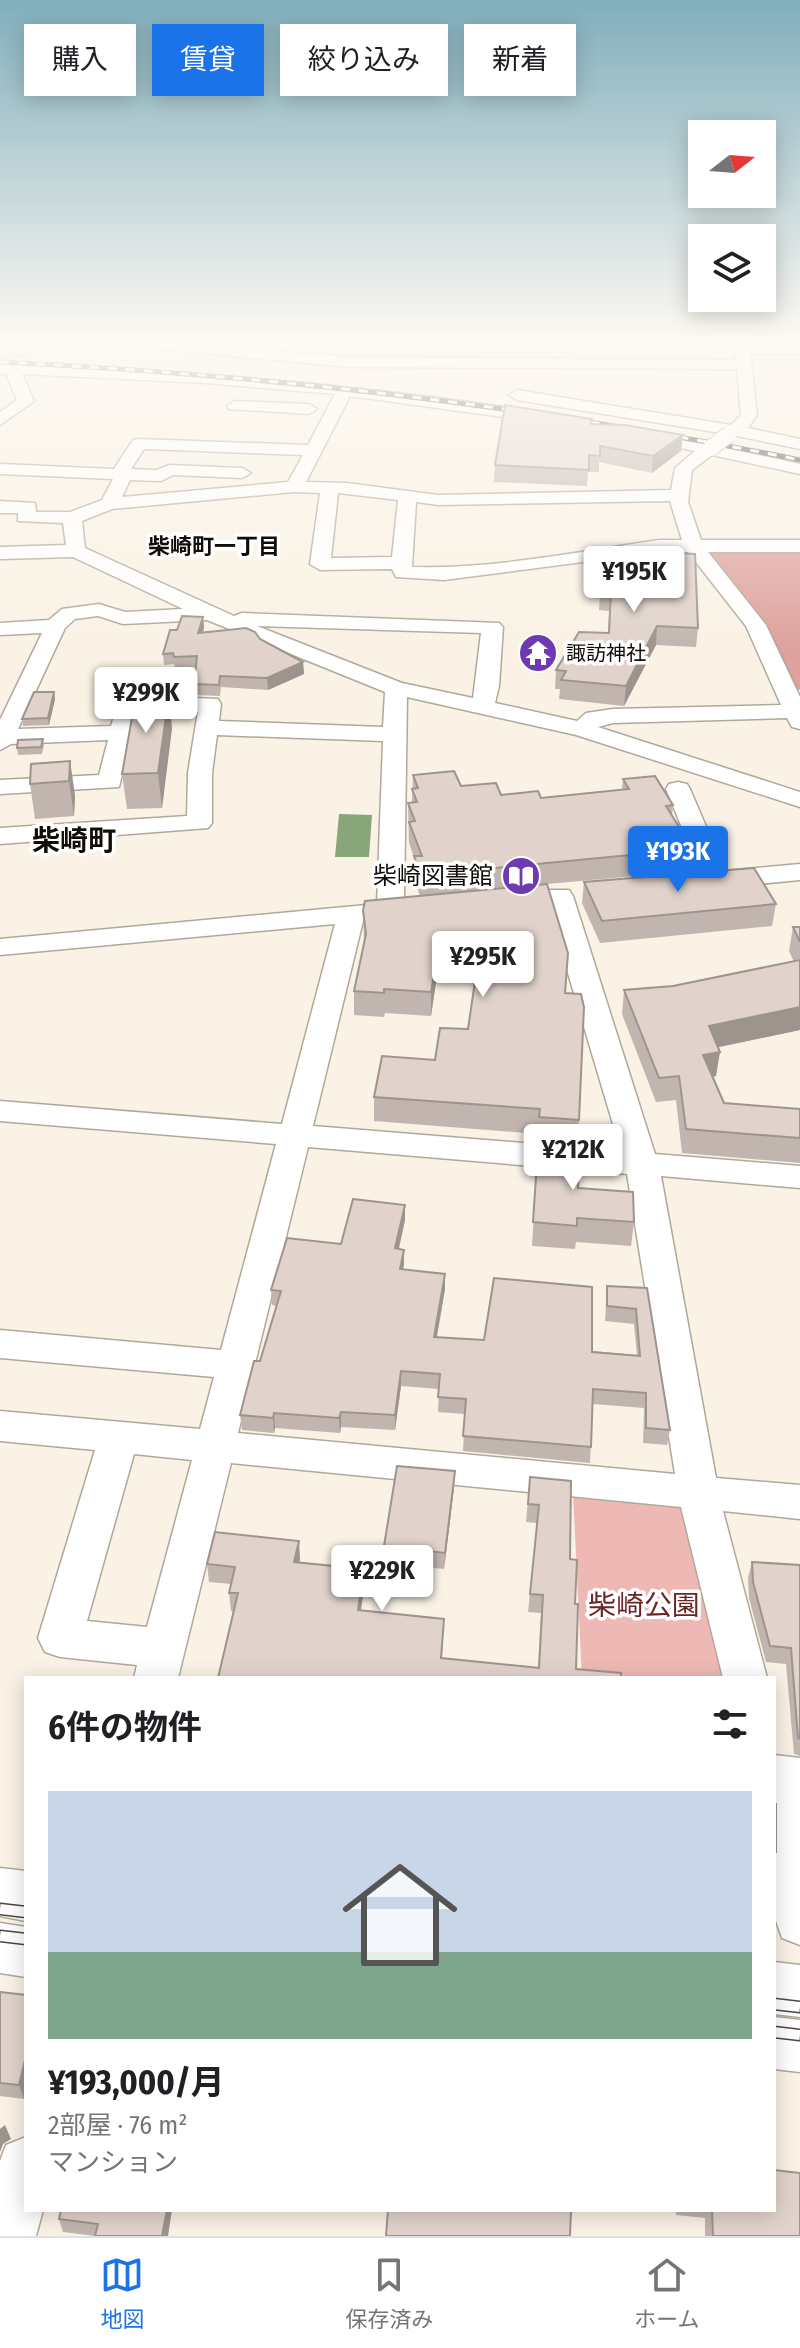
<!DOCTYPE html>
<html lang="ja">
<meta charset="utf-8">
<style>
:root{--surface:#fff;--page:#f6f6f6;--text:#202124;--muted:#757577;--line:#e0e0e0;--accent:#1a73e8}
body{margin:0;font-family:"Fira Sans Condensed","Noto Sans JP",sans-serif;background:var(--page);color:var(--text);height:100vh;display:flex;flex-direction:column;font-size:30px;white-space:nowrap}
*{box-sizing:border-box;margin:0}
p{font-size:26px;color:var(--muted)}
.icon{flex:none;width:44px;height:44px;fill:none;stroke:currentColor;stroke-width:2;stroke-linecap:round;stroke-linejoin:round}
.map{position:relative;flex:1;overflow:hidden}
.details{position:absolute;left:24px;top:1676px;width:752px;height:536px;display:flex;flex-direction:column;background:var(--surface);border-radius:0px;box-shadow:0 4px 20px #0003}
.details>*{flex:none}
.guide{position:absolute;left:24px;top:24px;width:752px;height:72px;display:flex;gap:16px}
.needle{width:52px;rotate:73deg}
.buttons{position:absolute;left:688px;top:120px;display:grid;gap:16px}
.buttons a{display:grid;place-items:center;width:88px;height:88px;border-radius:0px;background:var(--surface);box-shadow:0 4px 20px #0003;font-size:40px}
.price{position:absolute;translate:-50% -68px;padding:0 18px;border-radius:8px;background:#fff;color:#222;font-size:26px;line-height:52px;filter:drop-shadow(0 2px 4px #0008)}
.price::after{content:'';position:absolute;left:50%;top:48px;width:24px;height:18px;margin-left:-12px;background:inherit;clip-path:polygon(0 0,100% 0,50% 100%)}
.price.current{background:var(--accent);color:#fff}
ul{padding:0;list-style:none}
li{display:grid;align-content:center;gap:16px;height:424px;padding:0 24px}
li span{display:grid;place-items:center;height:248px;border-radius:0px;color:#555}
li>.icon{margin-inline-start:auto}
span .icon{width:144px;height:144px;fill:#fffc;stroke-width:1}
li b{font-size:34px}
h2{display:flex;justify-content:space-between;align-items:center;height:96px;padding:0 24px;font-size:34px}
.pill{padding:0 28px;border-radius:0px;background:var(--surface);box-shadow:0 4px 20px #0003;font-size:28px;line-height:72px}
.pill.current{background:var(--accent);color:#fff}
.menu{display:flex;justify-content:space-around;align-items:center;height:112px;border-top:2px solid var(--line);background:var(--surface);font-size:22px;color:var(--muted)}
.menu a{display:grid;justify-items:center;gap:4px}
.menu .current{color:var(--accent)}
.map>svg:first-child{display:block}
.green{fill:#eeb9b4}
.forest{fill:#dea19d}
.water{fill:#88a679}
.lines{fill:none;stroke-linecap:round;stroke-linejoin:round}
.minor-casing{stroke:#afa89c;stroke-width:3}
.minor{fill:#fff;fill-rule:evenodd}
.rail-far1-casing{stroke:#4b4741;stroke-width:5}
.rail-casing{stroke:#4b4741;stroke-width:13}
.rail-far1{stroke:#fff;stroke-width:3;stroke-dasharray:9;stroke-linecap:butt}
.rail{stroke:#fff;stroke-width:10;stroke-dasharray:29;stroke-linecap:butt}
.minor-bridge-casing{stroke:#afa89c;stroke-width:18;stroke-linecap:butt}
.minor-bridge{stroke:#fff;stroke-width:16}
.wall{fill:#c2b5af}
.shaded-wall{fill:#9e948e}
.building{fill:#e1d3cb;stroke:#9e948e;stroke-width:2}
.labels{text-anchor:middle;stroke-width:7;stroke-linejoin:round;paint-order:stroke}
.far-poi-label{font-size:20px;fill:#100d09;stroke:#fff;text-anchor:start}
.far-neighbourhood-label{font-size:22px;font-weight:bold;fill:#100d09;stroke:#fff}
.poi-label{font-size:24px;fill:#100d09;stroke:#fff;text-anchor:end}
.quarter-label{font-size:28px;font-weight:bold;fill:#100d09;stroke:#fff}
.near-park-label{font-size:28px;fill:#6c2424;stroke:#fff}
</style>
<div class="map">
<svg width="800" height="2236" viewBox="0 0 800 2236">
<rect width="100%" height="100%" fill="#faf2e5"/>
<polygon class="green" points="573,1494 687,1503 729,1678 582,1678"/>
<polygon class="forest" points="707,549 800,552 800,690 796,689 764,627"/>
<polygon class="water" points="339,814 372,815 369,857 335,857"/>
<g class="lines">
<g class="minor-casing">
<g id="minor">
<polygon points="29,338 44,338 25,355 15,355 15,349"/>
<polygon points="78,338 118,338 349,357 736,360 734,338 748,338 749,345 800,346 800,354 750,354 757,415 748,428 800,439 800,449 737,436 723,438 721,433 517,400 509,395 517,390 731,425 741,415 737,369 349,367 85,342"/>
<path d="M350,338h131c-20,16 -97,6 -124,4z"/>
<path d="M0,364c183,6 365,21 546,49l8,5 -8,5 -196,-27 -44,86 41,1 91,12 233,-5 4,-22 20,-17 -62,-13 -2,-4 8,-5 161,35v10l-88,-19 -20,15 -4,32 13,38h99v12h-92l58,73 34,72v32l-8,-2 -5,-9 -174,5 -15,4 202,65v15l-224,-72 -169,-38 -3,204 13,2 4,6 -4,6 -54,6 -50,205 308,25 -76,-255 4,-6h20l4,6 82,258 145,12v22l-139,-12 55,302 84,7v34l-77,-8 44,167h-44l-42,-171 -450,-44 -53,215h-44l3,-13 -77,-8 -15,-5 -7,-14 57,-188 -95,-9v-30l200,18 14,-52 -214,-19v-28l221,20 55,-206 -276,-23v-20l282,23 53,-200 -335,31v-16l377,-35 6,-163 -166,-6 -5,38v50l-4,5 -208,16v-16l187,-12 1,-43 10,-62 -60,-2 -19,78 -119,7v-14l99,-5 9,-35 -97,4 -11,6v-30l42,-87 -42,2v-12l49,-3 13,-11 37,-5 26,8 58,-3 -110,-52 -73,2v-12l66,-2 -3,-22 -45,-2v-8h-18v-12l35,2 1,9h34l32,-12 11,-21 -113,-5v-10l114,5 19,-29 6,-1 169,6 27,-51 -130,-11 -183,-9 12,27 -34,24v-13l17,-12 -11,-26h-6zM144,449l159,6 -15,27 -166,15 8,-17 31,1 12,-6 69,3 9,-5 -9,-5 -73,-3 -12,5 -26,-1zM294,492l26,1 -10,71 10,6 72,-1 4,8 48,3 215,-28h29l58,74 35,79 -168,4 -27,4 -9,8 -82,-18 4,-17 4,-59 -4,-4 -257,-10 -8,3 -149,-68 -3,-27 30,-12zM338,493l60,7 -6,57 -61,1zM670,501l12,39h-23c-82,12 -165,29 -247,27l4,-65 22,3zM98,616l25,8 84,-4 178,72 -2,35 -164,-6 2,-17 -3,-5 -90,-4 -8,2 -9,29 -93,3 47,-101 10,-9zM257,626l224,7 -8,65 -71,-15zM308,1147l319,27 48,300 -437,-41zM134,1454l58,6 -45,167 -60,-6z"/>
<polygon points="235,401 309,404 317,409 309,414 229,409 227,406"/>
<polygon points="678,782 687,784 690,789 725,871 800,864 800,880 716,888 706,886 666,789 669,784"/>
<polygon points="774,1755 800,1758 800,1945 782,1938 774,1915"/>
<polygon points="0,1868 26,1871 26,1921 0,1916"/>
<polygon points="0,1923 26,1927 26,1977 0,1973"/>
<polygon points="774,1962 800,1965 800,2017 774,2014"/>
<polygon points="774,2017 800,2020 800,2072 774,2069"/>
<polygon points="26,2137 26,2210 43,2210 36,2236 0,2236 0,2161 6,2145"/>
</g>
</g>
<use href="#minor" class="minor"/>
<g class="rail-far1-casing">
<path id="rail-far1" d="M0,362c270,13 535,44 800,98"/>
</g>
<g class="rail-casing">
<g id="rail">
<polyline points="0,1909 26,1912"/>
<polyline points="0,1936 26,1939"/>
<polyline points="774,2004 800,2007"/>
<polyline points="774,2032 800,2035"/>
</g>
</g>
<use href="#rail-far1" class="rail-far1"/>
<use href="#rail" class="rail"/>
<g class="minor-bridge-casing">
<polyline id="minor-bridge" points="711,448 729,434"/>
</g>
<use href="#minor-bridge" class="minor-bridge"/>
</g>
<g class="wall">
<polygon points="591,424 683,435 681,451 652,473 599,462 599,472 588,472 587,486 494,482 495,465"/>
<polygon points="602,557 698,628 696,647 656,645 624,706 559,699 560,689 555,689 556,670 608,633 609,611 599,610"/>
<polygon points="203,617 204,628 203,633 260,639 303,662 304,674 268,690 221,687 220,696 195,695 194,684 196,667 175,668 174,664 164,665 163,654 177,630"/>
<polygon points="54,692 55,699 49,725 23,726 22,719"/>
<polygon points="172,728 162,808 127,809 122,774"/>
<polygon points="43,739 44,746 42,754 18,755 17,748"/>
<polygon points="70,761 75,796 74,816 35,819 30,784"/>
<polygon points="413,775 501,795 541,798 622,790 623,779 673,805 672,815 693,849 690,871 547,884 565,993 579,1120 577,1144 538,1141 538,1134 374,1121 374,1097 435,1060 468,1029 476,977 437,975 431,1016 385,1013 384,1017 354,1015 354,991 364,942 363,910 420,896 414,878 414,857 409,843 408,803 412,802"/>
<polygon points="584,882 776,904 772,926 600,943 582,903"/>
<polygon points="793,927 800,927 800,1030 718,1047 716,1076 712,1077 724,1103 800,1109 800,1163 682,1153 676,1100 656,1102 622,1014 624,990 673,986 794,962 789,951"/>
<polygon points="538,1146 578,1188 634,1222 631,1246 576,1242 575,1249 532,1246"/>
<polygon points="405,1205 405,1220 399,1249 404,1250 403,1269 445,1289 437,1337 637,1355 634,1324 605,1321 607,1286 647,1288 670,1430 667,1445 643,1443 644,1408 593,1404 590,1463 463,1451 465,1414 438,1412 439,1389 401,1386 395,1430 341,1427 340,1433 275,1428 274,1433 242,1430 240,1415 260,1361 276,1306 272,1305 271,1290 341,1244"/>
<polygon points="530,1477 570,1559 575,1604 576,1669 218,1678 233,1611 231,1611 229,1593 231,1584 209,1582 207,1564 300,1559 299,1563 364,1587 361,1611 444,1619 442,1658 538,1668 541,1613 528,1612 537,1523 526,1522"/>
<polygon points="454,1488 444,1569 384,1563 384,1546"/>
<polygon points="752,1562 800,1565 800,1756 794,1754 786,1664 766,1662 749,1598 748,1578"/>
<polygon points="0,1992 26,1995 26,2090 24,2099 0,2096"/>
<polygon points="172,2210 95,2236 63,2232 59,2219"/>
<polygon points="676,2210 774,2210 800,2236 705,2236 705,2218 676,2215"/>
</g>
<g class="shaded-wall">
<polygon points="683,435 681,451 652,473 653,456"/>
<polygon points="203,617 204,628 198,644 198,633"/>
<polygon points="657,626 656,645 624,706 626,686"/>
<polygon points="303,662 304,674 268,690 267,678"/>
<polygon points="54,692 55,699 49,725 48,718"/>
<polygon points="169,695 172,728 162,808 158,773"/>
<polygon points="70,761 75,796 74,816 69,781"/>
<polygon points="438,951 437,975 431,1016 431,992"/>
<polygon points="800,1007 800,1030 705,1050 709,1026"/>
<polygon points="720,1052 716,1076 700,1080 703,1055"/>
<polygon points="405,1205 405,1220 395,1264 395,1248"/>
<polygon points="404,1250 404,1265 400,1284 400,1269"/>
<polygon points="445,1274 445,1289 434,1352 434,1337"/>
<polygon points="401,1371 401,1386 395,1430 395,1415"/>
<polygon points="341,1412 341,1427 340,1433 339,1418"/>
<polygon points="274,1413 275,1428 274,1433 273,1418"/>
<polygon points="455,1471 454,1488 444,1569 445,1553"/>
<polygon points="299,1541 300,1559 295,1580 294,1562"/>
<polygon points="364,1569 364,1587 358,1628 358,1610"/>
<polygon points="26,2056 26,2090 24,2099 19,2085"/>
<polygon points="5,2125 11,2139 3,2144 0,2152 0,2129"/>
<polygon points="167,2210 172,2210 168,2236 162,2236"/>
</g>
<g class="building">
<polygon points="505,405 592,419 591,424 625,425 683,435 653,456 600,446 600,456 589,455 589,470 495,465"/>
<polygon points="607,550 695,554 698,628 657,626 626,686 561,680 566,671 556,670 579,632 609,633 611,592 601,592 602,557 607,558"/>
<polygon points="182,616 203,617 198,633 246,628 255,632 260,639 303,662 267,678 220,676 219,685 194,684 197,656 174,657 173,653 163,654 170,630 177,630"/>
<polygon points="34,692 54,692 48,718 22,719"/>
<polygon points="136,695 169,695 158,773 122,774"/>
<polygon points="43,739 41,747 17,748 18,740"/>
<polygon points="70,761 69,781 30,784 31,764"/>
<polygon points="454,771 461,786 496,783 501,795 538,791 541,798 629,789 623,779 655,776 673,805 666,806 693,849 421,875 414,856 422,856 409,822 415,821 408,803 417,802 412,789 418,788 413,775"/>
<polygon points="754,868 776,904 602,921 584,882"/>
<polygon points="547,884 568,953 565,993 581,994 584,1007 579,1120 539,1117 540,1109 374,1097 382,1056 435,1060 440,1028 468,1029 479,954 438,951 431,992 384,989 384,993 354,991 366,934 363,910 365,901"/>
<polygon points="793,927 800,927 800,942"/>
<polygon points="800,960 800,1007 709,1026 720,1052 703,1055 724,1103 800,1109 800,1138 686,1129 679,1076 659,1078 624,990 673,986"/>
<polygon points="538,1146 580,1149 578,1188 633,1192 634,1222 577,1218 577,1226 533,1222"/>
<polygon points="353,1199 405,1205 395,1248 404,1250 400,1269 445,1274 434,1337 484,1340 494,1278 592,1287 592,1352 640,1356 636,1309 607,1306 607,1286 647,1288 670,1430 646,1428 646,1393 593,1389 591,1447 463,1436 466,1399 438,1397 440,1374 401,1371 395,1415 341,1412 339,1418 274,1413 273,1418 240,1415 254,1361 260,1361 281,1291 271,1290 287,1238 341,1244"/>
<polygon points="397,1466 455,1471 445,1553 384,1546"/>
<polygon points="530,1477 571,1481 570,1559 577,1560 575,1604 578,1604 576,1669 621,1673 621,1678 218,1678 238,1593 229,1593 235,1567 207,1564 215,1532 299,1541 294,1562 364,1569 358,1610 444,1619 441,1658 539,1668 543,1595 530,1594 539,1505 528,1504"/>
<polygon points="752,1562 800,1565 800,1739 798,1738 791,1648 770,1646 753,1582"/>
<rect x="774" y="1804" width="2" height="48"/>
<polygon points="0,1992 26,1995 26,2056 19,2085 0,2083"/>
<polygon points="774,2170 800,2173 800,2236 713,2236 712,2210 774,2210"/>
<polygon points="61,2210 167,2210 162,2236 95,2236 98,2224 59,2219"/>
<polygon points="388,2210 571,2210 570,2236 386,2236"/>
</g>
<linearGradient id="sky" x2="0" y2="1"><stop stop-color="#81aebc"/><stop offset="0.52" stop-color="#fdf9f3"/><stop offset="1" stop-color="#fdf9f3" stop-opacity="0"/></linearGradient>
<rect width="800" height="651" fill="url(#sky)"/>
<defs>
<g id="temple-disc" transform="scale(2)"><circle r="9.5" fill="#6f3ab0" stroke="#fff"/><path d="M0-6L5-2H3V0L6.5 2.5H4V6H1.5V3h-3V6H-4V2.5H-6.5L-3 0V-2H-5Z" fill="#fff"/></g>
<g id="library-disc" transform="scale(2)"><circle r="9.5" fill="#6f3ab0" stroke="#fff"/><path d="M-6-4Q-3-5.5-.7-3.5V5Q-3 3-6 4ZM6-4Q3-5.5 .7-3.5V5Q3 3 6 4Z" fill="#fff"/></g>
</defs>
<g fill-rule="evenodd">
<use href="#temple-disc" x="538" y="653"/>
<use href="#library-disc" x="521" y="876"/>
</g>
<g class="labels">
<g class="far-poi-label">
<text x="566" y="660">諏訪神社</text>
</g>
<g class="far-neighbourhood-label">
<text x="214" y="554">柴崎町一丁目</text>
</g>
<g class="poi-label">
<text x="493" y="884">柴崎図書館</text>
</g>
<g class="quarter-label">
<text x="74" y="850">柴崎町</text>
</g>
<g class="near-park-label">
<text x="644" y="1615">柴崎公園</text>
</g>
</g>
</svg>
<div class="buttons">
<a><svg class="needle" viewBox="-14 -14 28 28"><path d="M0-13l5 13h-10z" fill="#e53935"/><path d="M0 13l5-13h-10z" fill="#757577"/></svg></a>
<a><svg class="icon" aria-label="layers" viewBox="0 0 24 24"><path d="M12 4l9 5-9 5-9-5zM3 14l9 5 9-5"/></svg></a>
</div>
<b class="price" style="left:634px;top:614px">¥195K</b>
<b class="price" style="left:146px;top:735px">¥299K</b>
<b class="price current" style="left:678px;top:894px">¥193K</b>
<b class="price" style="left:483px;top:999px">¥295K</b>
<b class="price" style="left:573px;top:1192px">¥212K</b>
<b class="price" style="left:382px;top:1613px">¥229K</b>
<div class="guide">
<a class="pill">購入</a>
<a class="pill current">賃貸</a>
<a class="pill">絞り込み</a>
<a class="pill">新着</a>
</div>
<section class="details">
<h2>6件の物件<svg class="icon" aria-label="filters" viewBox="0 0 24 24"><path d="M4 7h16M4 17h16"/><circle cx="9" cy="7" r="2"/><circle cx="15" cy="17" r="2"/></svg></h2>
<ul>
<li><span style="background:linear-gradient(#c9d6e8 65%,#7fa58c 0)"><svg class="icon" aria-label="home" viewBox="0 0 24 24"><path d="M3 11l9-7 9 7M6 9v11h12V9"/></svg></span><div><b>¥193,000/月</b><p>2部屋 · 76 m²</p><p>マンション</p></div></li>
</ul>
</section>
</div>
<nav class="menu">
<a class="current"><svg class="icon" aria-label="map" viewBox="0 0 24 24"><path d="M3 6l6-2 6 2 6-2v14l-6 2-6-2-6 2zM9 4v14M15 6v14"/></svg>地図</a>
<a><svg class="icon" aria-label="saved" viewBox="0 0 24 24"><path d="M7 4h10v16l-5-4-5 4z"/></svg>保存済み</a>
<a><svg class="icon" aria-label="home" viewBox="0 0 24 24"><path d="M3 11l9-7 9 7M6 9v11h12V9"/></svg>ホーム</a>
</nav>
